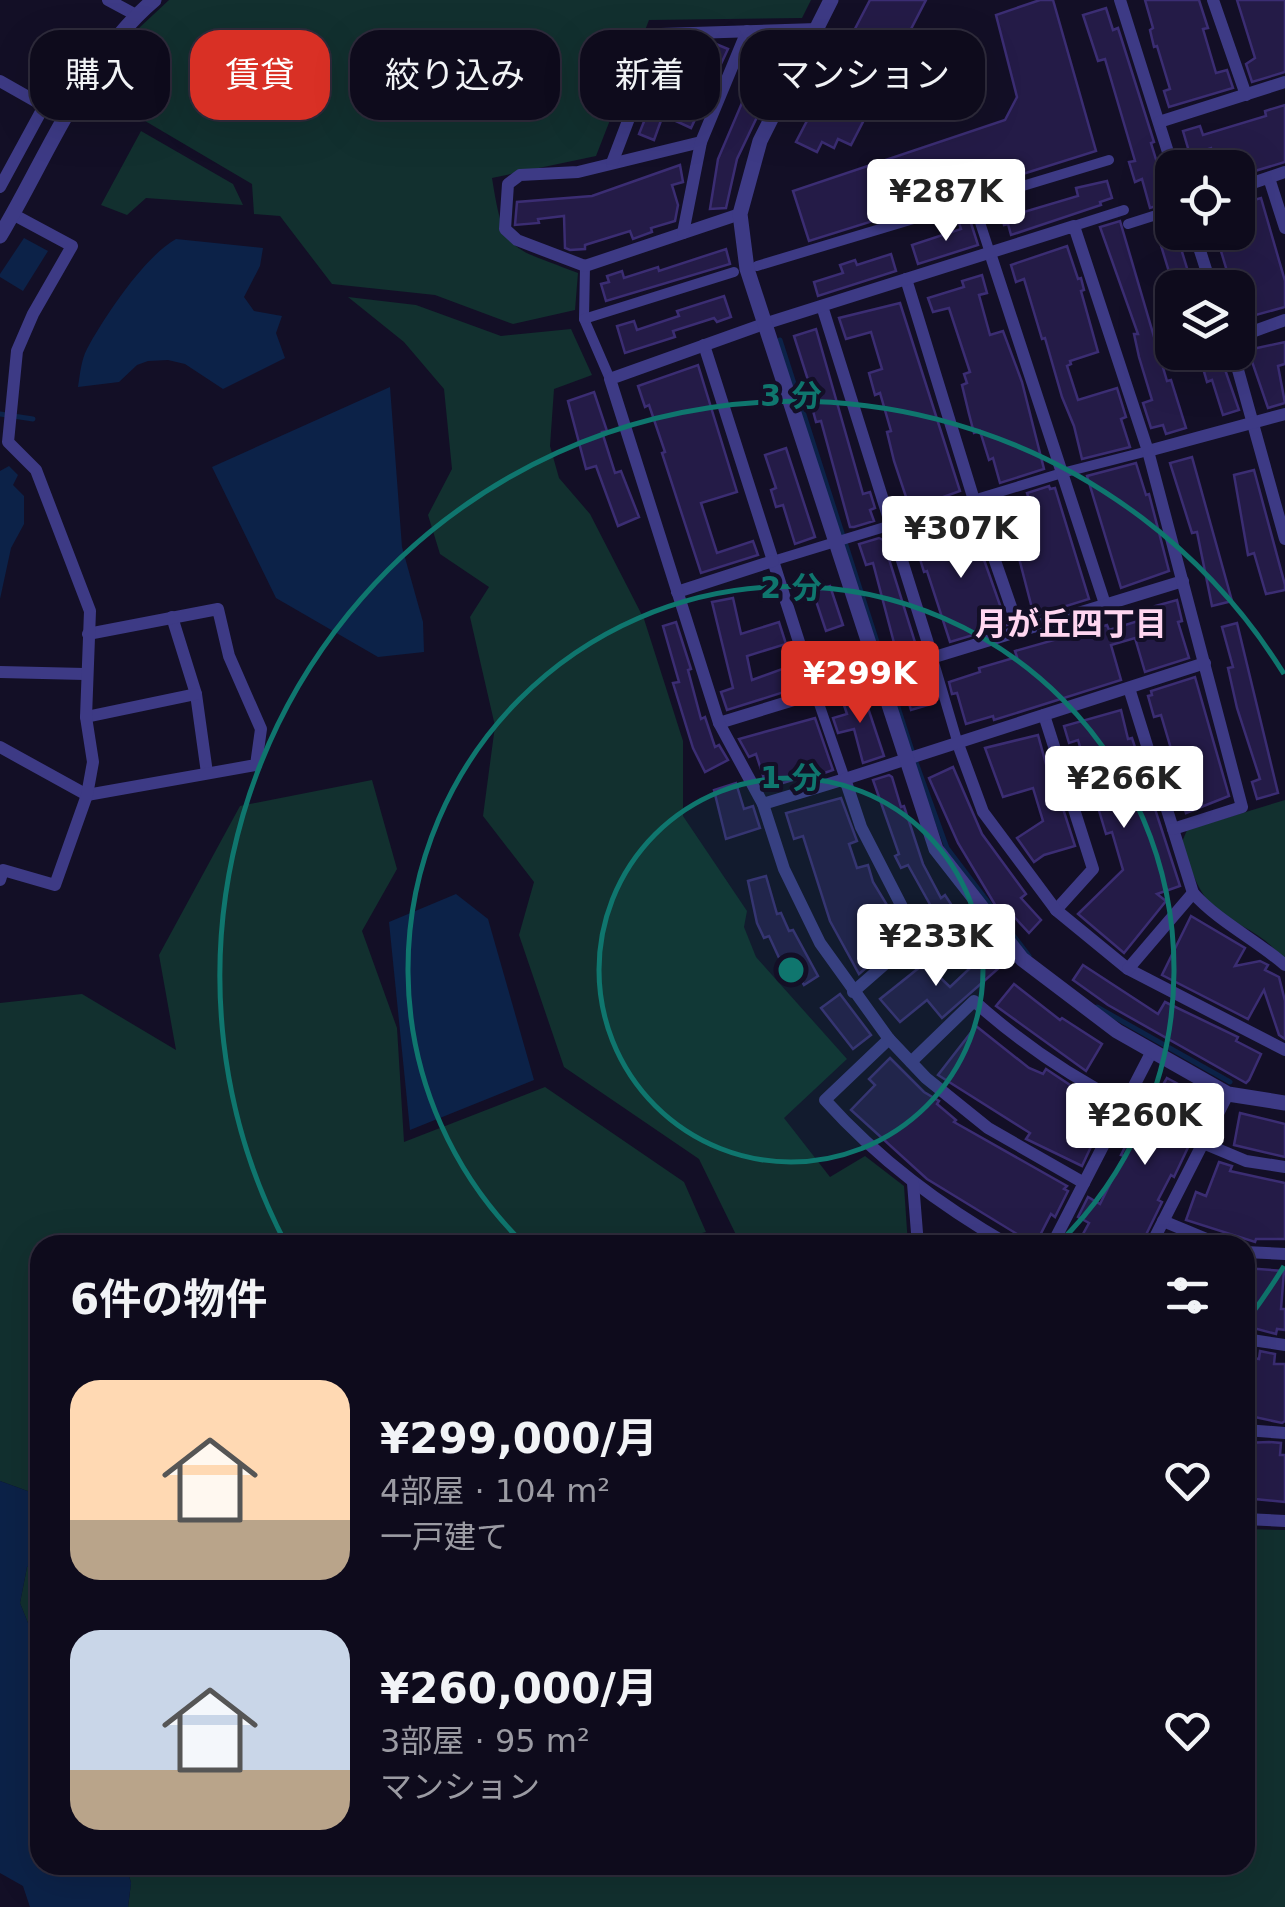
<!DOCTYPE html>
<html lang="ja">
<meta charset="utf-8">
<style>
:root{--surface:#0e0b1c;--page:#171425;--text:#f1f3f6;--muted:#9b9ba3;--line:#2e2b3b;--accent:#d93025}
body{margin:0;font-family:"DejaVu Sans","Noto Sans JP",sans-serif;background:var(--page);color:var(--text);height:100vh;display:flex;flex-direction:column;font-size:38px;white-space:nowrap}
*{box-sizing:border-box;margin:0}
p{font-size:32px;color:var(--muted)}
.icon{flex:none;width:55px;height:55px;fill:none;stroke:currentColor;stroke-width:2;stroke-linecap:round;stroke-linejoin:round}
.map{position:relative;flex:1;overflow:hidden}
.details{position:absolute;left:30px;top:1235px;width:1225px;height:640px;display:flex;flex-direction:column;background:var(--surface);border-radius:30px;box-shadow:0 10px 40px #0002,0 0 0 2px var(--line)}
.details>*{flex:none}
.hud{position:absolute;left:30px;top:30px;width:1225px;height:90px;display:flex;gap:20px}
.buttons{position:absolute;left:1155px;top:150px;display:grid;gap:20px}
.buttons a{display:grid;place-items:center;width:100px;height:100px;border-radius:20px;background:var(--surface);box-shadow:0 10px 40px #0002,0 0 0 2px var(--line);font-size:50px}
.price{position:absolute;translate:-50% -85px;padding:0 22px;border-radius:10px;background:#fff;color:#222;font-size:32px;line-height:65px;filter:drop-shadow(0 2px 5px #0008)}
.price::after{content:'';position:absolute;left:50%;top:60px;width:30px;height:22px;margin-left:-15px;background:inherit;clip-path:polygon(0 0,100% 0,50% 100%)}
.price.on{background:var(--accent);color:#fff}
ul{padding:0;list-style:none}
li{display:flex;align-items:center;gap:30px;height:250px;padding:0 40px}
li span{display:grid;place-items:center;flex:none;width:280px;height:200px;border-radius:30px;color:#555}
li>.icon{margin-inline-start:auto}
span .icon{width:120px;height:120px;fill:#fffc;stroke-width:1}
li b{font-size:42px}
h2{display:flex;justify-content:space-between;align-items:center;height:120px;padding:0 40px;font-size:42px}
.pill{padding:0 35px;border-radius:30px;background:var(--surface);box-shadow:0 10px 40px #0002,0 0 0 2px var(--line);font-size:35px;line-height:90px}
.pill.on{background:var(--accent);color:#fff}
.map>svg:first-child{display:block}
.green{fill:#12302f}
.water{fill:#0c2248}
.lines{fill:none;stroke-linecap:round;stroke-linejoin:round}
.stream{stroke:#0c2248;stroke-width:5}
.building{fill:#241b47;stroke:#3b2d73;stroke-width:2.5}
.pedestrian{stroke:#3d3a85;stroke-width:10}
.minor{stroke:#3d3a85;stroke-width:12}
.tertiary{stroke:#3d3a85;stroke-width:15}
.ring{fill:none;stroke:#0f766e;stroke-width:5}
.labels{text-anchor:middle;stroke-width:8;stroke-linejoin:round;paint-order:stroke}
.neighbourhood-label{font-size:32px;font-weight:bold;fill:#ffd6f0;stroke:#130f26}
.centre{fill:#0f766e;stroke:#130f26;stroke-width:5}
.ring-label{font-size:30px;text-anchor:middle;font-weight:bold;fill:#0f766e;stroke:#130f26;stroke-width:8;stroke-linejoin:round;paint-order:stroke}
</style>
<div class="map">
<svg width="1285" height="1907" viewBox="0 0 1285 1907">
<rect width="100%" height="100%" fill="#130f26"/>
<g class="green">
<path d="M169,0h642l-9,18 -153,2 -53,136 -104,22c12,76 17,68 86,95l-3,37 -62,14 -78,-29 -103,-11 -52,-68 -26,-2 -2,-30 -151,-89 38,-67z"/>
<polygon points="141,131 233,184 243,205 146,198 127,215 101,205"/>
<polygon points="348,297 416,305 501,336 571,329 592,375 554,389 550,446 559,478 590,514 644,619 683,741 683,816 747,911 744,927 756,957 847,1059 784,1118 830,1177 865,1156 904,1186 908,1245 741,1245 699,1159 564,1067 519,935 534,882 483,816 495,726 470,617 489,587 440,554 428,515 452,469 444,389 404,342"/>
<polygon points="372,780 397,869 362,931 397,1028 404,1142 545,1087 684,1182 706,1232 656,1245 40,1245 40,1500 33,1493 0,1481 0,1003 82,994 176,1050 159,955 240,806"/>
<path d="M1285,800v163c-16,-29 -51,-37 -73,-58 -17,-17 -22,-41 -30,-63l5,-12z"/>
<polygon points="1245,1529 1285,1530 1285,1907 128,1907 131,1883 126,1865 1245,1865"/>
<polygon points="40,1559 40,1653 20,1603 27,1567"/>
</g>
<g class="water">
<polygon points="24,238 48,251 23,291 0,277 0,274"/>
<path d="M176,239l87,9 -3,18 -16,31 10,14 28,5 -6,17 9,25 -62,31 -38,-25 -17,-4 -20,1 -11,4 -18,17 -41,5c2,-12 3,-27 9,-38 17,-32 58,-93 89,-110z"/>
<polygon points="390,387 402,547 423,622 424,652 378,657 276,598 212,467"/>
<polygon points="9,466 18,475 13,485 24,496 24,524 11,548 0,599 0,471"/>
<polygon points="456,894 488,919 534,1080 410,1130 389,922"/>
<polygon points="0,1481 33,1493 40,1500 40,1559 27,1567 20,1603 40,1653 40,1865 126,1865 131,1883 128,1907 30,1907 23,1886 0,1873"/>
</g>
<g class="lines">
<g class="stream">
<polyline points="780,340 914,757 947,848 1029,956"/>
<polyline points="0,414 33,419"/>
<polyline points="1097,1007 1230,1082"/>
</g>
</g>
<g class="building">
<polygon points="870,0 926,0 851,145 838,139 834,148 822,142 817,152 796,142"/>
<polygon points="1040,0 1053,0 1096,151 809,241 793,191 1005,120 1017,97 996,15"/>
<polygon points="1145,0 1199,0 1208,28 1203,29 1216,73 1227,70 1233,88 1169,107 1164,91 1170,89 1157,46 1154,47 1150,30 1153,28"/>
<polygon points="1237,0 1285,0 1285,72 1252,82 1246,64 1255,58"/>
<polygon points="1106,8 1113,30 1118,28 1154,142 1151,143 1169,202 1150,208 1142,179 1135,182 1129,162 1135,161 1105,59 1098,61 1083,15"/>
<polygon points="711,42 728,49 691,128 663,115 654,140 639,134 649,109 644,107 670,47 702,63"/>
<polygon points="759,63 779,71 737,159 726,208 710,209 718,159"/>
<polygon points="1285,105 1285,162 1238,176 1238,168 1216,168 1211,148 1190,155 1183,131 1200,126 1203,135 1266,116 1265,111"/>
<polygon points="680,165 683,182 672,185 678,205 675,221 651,228 652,232 633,239 630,231 585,245 585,249 570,250 565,248 564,216 538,219 539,223 515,225 517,202 592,196"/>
<polygon points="1107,181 1112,198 1100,202 1101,205 1011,235 1008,224 1004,225 1001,213 1022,207 1024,212 1078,196 1076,188"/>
<polygon points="1261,198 1285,281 1285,307 1245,318 1238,288 1232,288 1218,241 1248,232 1239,204"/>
<polygon points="1172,219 1172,232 1176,232 1193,288 1174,288 1155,226"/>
<polygon points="970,220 978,245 918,264 912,245 961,229 959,223"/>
<polygon points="1120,221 1167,381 1171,380 1186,428 1166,434 1163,425 1151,428 1143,403 1152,400 1139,357 1134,334 1138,334 1100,227"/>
<polygon points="1067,246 1078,279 1081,278 1084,290 1081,291 1098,352 1070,361 1071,364 1067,366 1078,400 1117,388 1126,417 1121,419 1130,447 1082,459 1074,426 1062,397 1045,338 1042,339 1024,279 1016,282 1011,265"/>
<polygon points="726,249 730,264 606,301 601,284 609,282 607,276 622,271 624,278 658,267 659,271"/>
<polygon points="891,254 896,271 818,296 814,282 843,273 840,265 855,260 857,265"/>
<polygon points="982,275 987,293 979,295 990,335 1003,331 1022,382 1044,469 1000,483 993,458 989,460 980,431 974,433 969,414 962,385 967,383 964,374 970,372 949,308 933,312 928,298 964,287 962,281"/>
<polygon points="724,296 731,317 717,322 714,318 673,331 675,337 625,353 617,326 634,321 637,330 679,316 677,311"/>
<polygon points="900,303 960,491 910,509 894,461 887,432 891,431 880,393 875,395 869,373 882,369 871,332 846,339 839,318"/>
<polygon points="816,329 863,494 870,492 875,508 870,510 874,521 854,527 850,527 821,421 816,422 812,407 816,405 794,336"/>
<polygon points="1285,342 1285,364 1278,366 1285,403 1268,408 1248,350"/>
<polygon points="1220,355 1239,410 1223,415 1212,380 1207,382 1201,361"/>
<polygon points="698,365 737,492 701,503 717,553 753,541 758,555 701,573 662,453 665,452 649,405 645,407 638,386"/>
<polygon points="594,392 607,431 602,432 615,473 621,471 639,517 618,526 596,466 586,469 568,401"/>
<polygon points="786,448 815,537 795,544 783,505 776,507 771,490 776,488 765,455"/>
<polygon points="1192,457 1232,601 1212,606 1197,532 1192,533 1170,463"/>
<polygon points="1136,463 1146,495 1149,494 1169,571 1121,588 1087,476"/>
<polygon points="1254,470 1285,585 1285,590 1266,594 1254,553 1248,555 1234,475"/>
<polygon points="1049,486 1050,489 1055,488 1089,599 1034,616 1013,535 1038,528 1027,493"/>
<polygon points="970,520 1007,625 950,642 927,571 924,572 920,559 928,557 920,533"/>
<polygon points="879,538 883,540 918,652 898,658 873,563 866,565 859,544"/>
<polygon points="830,586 843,625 826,631 813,592"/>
<polygon points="733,598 741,634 779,622 786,644 747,656 752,680 796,664 803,686 727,710 721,692 733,688 712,602"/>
<polygon points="1177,600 1182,621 1178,622 1189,658 1145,672 1135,638 1111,645 1121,680 994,720 993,716 966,724 957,693 952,694 949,682 980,672 979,668 1017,657 1015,651 1107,625 1109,630 1158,615 1155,606"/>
<polygon points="676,622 691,669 688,670 701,719 705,717 715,747 719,745 728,760 705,772 693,748 673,683 679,682 663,626"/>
<polygon points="1237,623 1278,793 1257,799 1252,782 1260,779 1237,708 1228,668 1233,667 1222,627"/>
<polygon points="848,645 857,670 834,677 827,653"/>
<polygon points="928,672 935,703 911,710 907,697 920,693 915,675"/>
<polygon points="1195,677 1229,796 1186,813 1169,761 1174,759 1161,715 1154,717 1148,696 1152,695 1151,691"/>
<polygon points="862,690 884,756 863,763 854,729 838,733 833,718 847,714 841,696"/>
<polygon points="1121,710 1128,739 1132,738 1180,886 1157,894 1166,901 1124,953 1078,914 1123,870 1112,832 1106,834 1078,740 1069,743 1064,726"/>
<polygon points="815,718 833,770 816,776 815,773 767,788 756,754 749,757 739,739"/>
<polygon points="1038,735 1055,797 1059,796 1075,846 1044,855 1034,862 1017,838 1043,821 1033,788 1003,797 985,748"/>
<polygon points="953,767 982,834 1026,894 1021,898 1041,920 1029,933 1007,909 1003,912 997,908 958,843 929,778"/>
<polygon points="889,775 892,777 901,807 904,806 923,864 941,898 945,895 958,915 942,926 908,865 901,868 895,856 899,854 873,780"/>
<polygon points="736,783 744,809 753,806 760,828 726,839 714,790"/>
<polygon points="841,798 857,841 849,844 857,868 868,865 873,882 887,905 879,910 897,941 859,974 830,921 803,836 794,839 786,813"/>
<polygon points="766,876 777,914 781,913 789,931 793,930 818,976 804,985 788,959 781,962 769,936 764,938 757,923 748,881"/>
<polygon points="1191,916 1245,948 1235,966 1260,961 1268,965 1265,970 1279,977 1285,1001 1285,1039 1279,1035 1264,990 1248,1019 1162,975"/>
<polygon points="986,953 1000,967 942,1018 927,1000 900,1022 880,999 925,963 950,987"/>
<polygon points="1083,965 1158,1014 1165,1002 1238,1037 1236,1041 1261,1054 1249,1080 1246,1083 1108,1005 1073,980"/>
<polygon points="1014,984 1060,1020 1062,1018 1102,1044 1086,1071 996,1006"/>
<polygon points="840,994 871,1035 853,1049 821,1008"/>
<polygon points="976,1026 1029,1068 1043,1074 1046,1069 1076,1089 1076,1093 1108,1110 1082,1166 1026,1139 1030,1133 938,1075"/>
<polygon points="890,1058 924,1092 939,1101 937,1104 956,1120 954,1122 1067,1186 1064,1189 1068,1191 1055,1217 1051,1214 1035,1245 927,1179 851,1110 875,1085 869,1079"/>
<polygon points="1167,1078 1210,1101 1174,1177 1171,1175 1158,1200 1162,1202 1141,1245 1077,1245 1089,1223 1078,1217 1088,1197 1100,1204 1124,1156 1121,1155 1128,1141 1126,1139 1146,1102 1151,1105"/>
<polygon points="1240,1113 1285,1124 1285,1157 1234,1145"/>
<polygon points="1219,1162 1232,1166 1230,1171 1285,1183 1285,1239 1256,1239 1255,1242 1186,1220 1196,1192 1206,1196"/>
<polygon points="1245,1268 1284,1271 1281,1309 1285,1309 1285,1330 1277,1329 1276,1334 1246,1326"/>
<polygon points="1260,1351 1275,1354 1274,1364 1285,1364 1285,1421 1282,1423 1250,1416 1253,1358 1259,1359"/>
<polygon points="1269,1442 1281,1443 1280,1455 1285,1455 1285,1502 1245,1498 1245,1443"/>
</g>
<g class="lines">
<g class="pedestrian">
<polyline points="973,201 990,253"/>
<polyline points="1128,224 1172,210"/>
<polyline points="1074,226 1124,210"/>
<polyline points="585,266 584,319 610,379"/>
<polyline points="757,266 1109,160"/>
<polyline points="584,319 734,272"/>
<polyline points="773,561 1062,473 1148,451"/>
<polyline points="932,656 958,744"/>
<polyline points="815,692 845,779"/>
</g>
<g class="minor">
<polyline points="108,0 136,15"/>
<polyline points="1120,0 1173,168"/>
<polyline points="1213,0 1246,95"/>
<polyline points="0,81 44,106 0,187"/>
<polyline points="1159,122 1285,82"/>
<polyline points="701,142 578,172 520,175 508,184 505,229 517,240 585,266 740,214"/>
<polyline points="612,163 661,34 817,29"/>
<polyline points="1269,178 1285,228"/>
<polyline points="1238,188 1285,172"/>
<polyline points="1194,232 1212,288"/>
<polyline points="683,233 701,142 747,31"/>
<polyline points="990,253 1105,604"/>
<polyline points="906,279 974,500 1019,630"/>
<polyline points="822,306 932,656"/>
<polyline points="1238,337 1285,320"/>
<polyline points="704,345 815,692"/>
<polyline points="1233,352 1285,539"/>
<polyline points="1148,451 1285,414"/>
<polyline points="677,592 773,561"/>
<polyline points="172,617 196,694 207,773"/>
<polyline points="0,672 85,674"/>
<polyline points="1129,688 1193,893"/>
<polyline points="1044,715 1093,869 1056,910"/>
<polyline points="86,717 196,694"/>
<polyline points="719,723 1183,581"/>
<polyline points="958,744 983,812 1056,910 1128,969 1285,1050"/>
<polyline points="0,747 87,795 256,765 261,729 229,656 218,609 88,634"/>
<polyline points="763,804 845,779"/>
<polyline points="0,880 3,870 55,885 87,795 93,762 86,717 90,611 36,470 8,442 17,351 33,314 72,246 18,217"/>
<path d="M1128,969l65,-76c26,29 62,46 92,72"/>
<polyline points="853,992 917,936 861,827 845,779 1205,663"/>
<path d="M889,1039l-64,61c54,60 115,105 184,145"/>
<path d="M911,1062l63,-61c47,42 95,75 151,103"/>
<polyline points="1203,1143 1246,1161 1285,1167"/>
<polyline points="913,1183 918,1245"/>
<polyline points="1084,1183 988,1128 926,1078 889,1039 820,943 784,869 763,804 719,723 610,379 764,324 1074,226 1148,451 1242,807 1173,829"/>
<polyline points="1163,1221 1221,1245"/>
<polyline points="1052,1245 1152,1051"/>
<polyline points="1151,1245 1228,1094"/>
<polyline points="1245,1252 1285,1254"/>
<polyline points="1245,1339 1285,1345"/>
<polyline points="1245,1430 1285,1433"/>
<polyline points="1245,1519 1285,1521"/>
</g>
<g class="tertiary">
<polyline points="831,0 760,141 740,214 747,269 936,849 1022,959 1117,1031 1228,1094 1285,1103"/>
<path d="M0,236c46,-77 85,-178 154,-236"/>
</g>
</g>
<circle cx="791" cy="970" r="192" fill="#0f766e" fill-opacity=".12"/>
<g class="ring">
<circle cx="791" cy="970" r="192"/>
<path d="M523 1243A383 383 0 1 1 1059 1243"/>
<path d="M1284 1266A575 575 0 0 1 1247 1320M286 1244A575 575 0 0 1 1284 674"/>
</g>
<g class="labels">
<g class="neighbourhood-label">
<text x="1071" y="635">月が丘四丁目</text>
</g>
</g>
<circle cx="791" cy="970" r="15" class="centre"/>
<g class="ring-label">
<text x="791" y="406">3 分</text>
<text x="791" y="598">2 分</text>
<text x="791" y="788">1 分</text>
</g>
</svg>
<div class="buttons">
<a><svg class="icon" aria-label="locate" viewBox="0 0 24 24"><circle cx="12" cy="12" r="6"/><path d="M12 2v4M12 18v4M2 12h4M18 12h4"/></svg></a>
<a><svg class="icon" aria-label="layers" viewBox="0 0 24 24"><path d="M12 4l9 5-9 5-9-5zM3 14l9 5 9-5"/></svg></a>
</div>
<b class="price" style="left:946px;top:244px">¥287K</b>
<b class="price" style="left:961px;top:581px">¥307K</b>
<b class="price on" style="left:860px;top:726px">¥299K</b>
<b class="price" style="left:1124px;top:831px">¥266K</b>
<b class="price" style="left:936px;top:989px">¥233K</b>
<b class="price" style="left:1145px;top:1168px">¥260K</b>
<div class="hud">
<a class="pill">購入</a>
<a class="pill on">賃貸</a>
<a class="pill">絞り込み</a>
<a class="pill">新着</a>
<a class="pill">マンション</a>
</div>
<section class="details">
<h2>6件の物件<svg class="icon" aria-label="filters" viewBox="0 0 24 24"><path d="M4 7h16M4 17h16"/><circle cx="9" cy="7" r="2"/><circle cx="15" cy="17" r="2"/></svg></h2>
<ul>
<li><span style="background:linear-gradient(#ffd9b3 70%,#b9a48a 0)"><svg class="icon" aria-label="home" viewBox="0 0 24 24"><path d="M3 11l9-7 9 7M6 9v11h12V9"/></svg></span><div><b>¥299,000/月</b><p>4部屋 · 104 m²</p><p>一戸建て</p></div><svg class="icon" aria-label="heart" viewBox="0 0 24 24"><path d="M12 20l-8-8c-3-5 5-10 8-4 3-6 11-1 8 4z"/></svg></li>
<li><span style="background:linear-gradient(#c9d6e8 70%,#b9a48a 0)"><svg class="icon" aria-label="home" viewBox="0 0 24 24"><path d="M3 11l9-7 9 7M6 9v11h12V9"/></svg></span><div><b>¥260,000/月</b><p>3部屋 · 95 m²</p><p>マンション</p></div><svg class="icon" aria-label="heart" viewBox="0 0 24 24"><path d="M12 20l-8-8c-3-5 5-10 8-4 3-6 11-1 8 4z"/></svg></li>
</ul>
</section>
</div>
